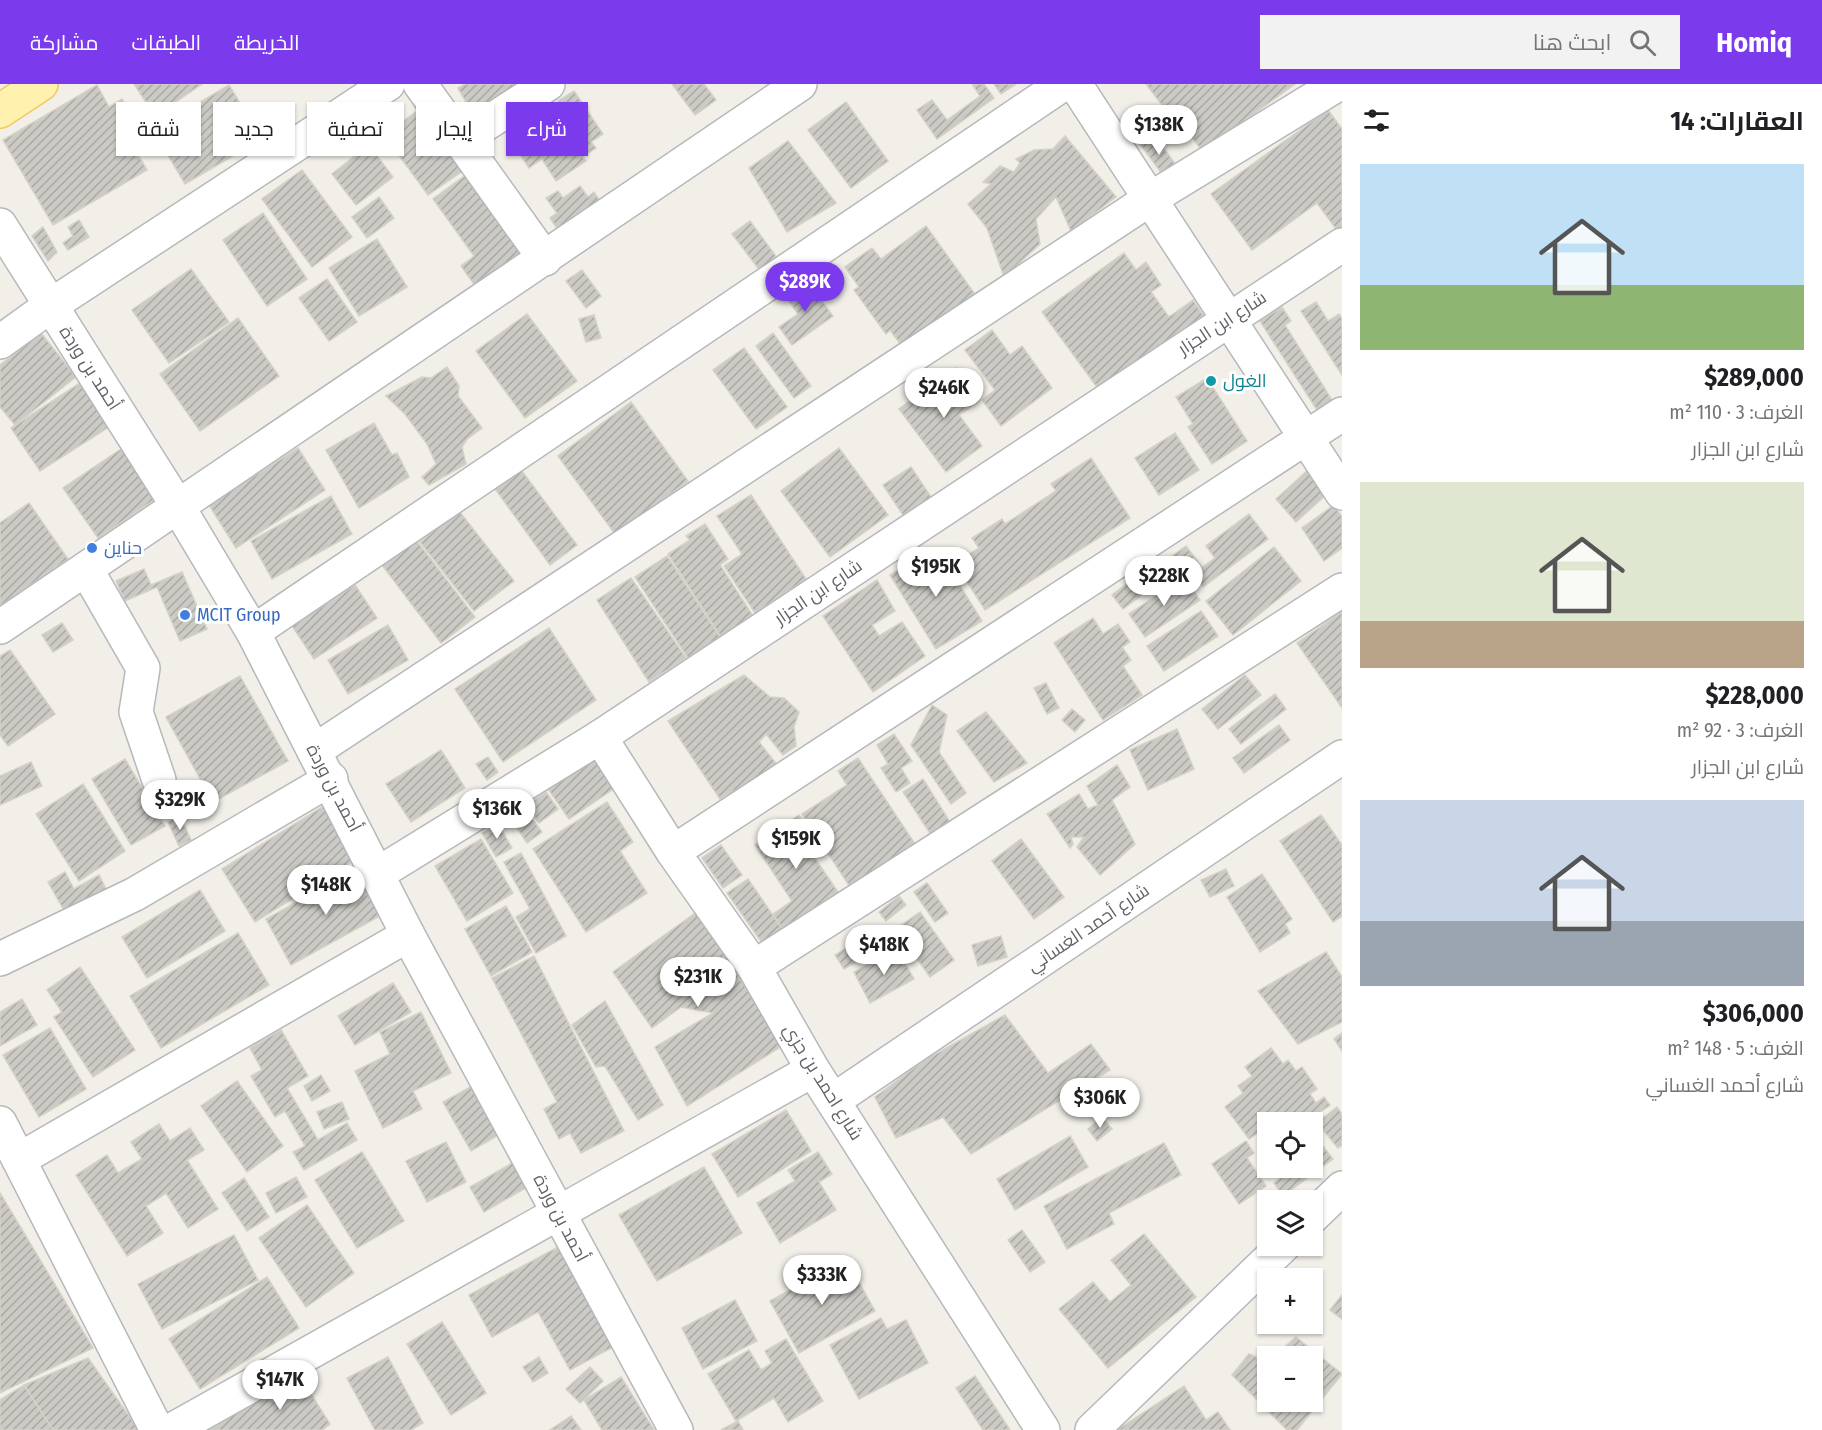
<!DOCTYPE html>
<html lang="ar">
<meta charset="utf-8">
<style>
:root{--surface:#fff;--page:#f2f2f2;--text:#202124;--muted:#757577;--accent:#7c3aed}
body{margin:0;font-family:"Fira Sans Condensed",Cairo,sans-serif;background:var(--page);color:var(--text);direction:rtl;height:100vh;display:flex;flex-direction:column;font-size:22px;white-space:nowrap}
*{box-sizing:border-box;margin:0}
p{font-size:20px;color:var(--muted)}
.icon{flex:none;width:33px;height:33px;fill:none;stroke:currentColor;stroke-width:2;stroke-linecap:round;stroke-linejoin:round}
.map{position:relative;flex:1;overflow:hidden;direction:ltr}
.details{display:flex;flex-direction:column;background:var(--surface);width:480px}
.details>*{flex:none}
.banner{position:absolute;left:18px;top:18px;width:570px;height:54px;direction:rtl;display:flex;gap:12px}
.fabs{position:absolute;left:1257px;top:1028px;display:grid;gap:12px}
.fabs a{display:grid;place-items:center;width:66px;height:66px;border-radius:0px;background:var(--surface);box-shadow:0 2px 4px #0004;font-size:30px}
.price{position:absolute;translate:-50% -51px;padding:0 14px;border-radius:21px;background:#fff;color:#222;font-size:20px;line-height:39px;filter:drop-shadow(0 2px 3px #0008)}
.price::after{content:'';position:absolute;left:50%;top:36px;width:18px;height:14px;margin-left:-9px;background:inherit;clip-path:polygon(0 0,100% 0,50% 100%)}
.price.selected{background:var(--accent);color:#fff}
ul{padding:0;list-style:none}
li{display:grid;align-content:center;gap:12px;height:318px;padding:0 18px}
li span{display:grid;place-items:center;height:186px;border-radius:0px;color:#555}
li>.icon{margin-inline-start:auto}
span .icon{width:108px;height:108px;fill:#fffc;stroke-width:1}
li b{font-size:26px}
h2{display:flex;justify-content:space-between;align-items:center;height:72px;padding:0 18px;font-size:26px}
.tag{padding:0 21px;border-radius:0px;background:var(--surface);box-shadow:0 2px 4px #0004;font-size:21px;line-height:54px}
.tag.selected{background:var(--accent);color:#fff}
header{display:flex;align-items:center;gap:36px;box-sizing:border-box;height:84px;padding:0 30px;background:var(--accent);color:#fff}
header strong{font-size:28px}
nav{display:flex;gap:33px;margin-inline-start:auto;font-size:21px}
.search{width:420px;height:54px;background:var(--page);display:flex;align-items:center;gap:15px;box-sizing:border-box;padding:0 21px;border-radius:0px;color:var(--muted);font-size:22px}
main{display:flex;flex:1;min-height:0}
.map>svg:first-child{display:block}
.building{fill:url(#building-hatch);stroke:#d6d1c6;stroke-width:1.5}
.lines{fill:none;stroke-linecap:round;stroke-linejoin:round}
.minor-casing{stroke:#b5b8bc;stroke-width:36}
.major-casing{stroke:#f2c960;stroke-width:36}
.minor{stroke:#fff;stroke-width:33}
.major{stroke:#fff2af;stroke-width:33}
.culture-dot{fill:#0f9aa8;stroke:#fff;stroke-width:2}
.shop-dot{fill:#3f7fe0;stroke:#fff;stroke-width:2}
.labels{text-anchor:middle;stroke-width:6;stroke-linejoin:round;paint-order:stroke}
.street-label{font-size:18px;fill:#5f6368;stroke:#fff}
.culture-label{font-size:18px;fill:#0d838f;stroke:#fff;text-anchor:start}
.shop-label{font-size:18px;fill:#366cbe;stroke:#fff;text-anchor:start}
</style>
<header>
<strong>Homiq</strong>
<div class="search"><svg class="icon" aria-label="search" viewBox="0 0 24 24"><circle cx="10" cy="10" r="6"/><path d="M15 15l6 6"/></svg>ابحث هنا</div>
<nav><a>الخريطة</a><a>الطبقات</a><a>مشاركة</a></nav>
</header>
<main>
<section class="details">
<h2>العقارات: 14<svg class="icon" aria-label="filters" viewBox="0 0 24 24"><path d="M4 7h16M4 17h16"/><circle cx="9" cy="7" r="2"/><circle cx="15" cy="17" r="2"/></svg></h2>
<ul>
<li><span style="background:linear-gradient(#bfe0f5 65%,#8fb573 0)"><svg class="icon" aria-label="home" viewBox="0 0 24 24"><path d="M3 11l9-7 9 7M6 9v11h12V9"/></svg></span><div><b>$289,000</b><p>الغرف: 3 · 110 m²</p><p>شارع ابن الجزار</p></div></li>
<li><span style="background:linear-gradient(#dfe7d0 75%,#b9a48a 0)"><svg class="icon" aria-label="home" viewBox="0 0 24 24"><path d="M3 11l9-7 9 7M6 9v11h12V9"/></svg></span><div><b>$228,000</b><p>الغرف: 3 · 92 m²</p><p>شارع ابن الجزار</p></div></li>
<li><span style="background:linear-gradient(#c9d6e8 65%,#9aa5b1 0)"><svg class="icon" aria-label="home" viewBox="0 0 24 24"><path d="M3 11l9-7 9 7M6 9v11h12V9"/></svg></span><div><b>$306,000</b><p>الغرف: 5 · 148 m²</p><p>شارع أحمد الغساني</p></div></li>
</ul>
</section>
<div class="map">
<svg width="1342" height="1346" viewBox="0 0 1342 1346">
<defs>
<pattern id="building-hatch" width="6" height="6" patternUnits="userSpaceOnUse" patternTransform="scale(1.5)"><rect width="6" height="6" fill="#cccac5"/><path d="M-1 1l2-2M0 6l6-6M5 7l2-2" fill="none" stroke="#a9a8a4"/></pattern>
</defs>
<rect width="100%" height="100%" fill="#f1efe8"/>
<g class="building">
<polygon points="134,0 202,0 155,32"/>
<polygon points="465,0 531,0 475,34 458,4"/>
<polygon points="672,0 704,0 716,16 695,31"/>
<polygon points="972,0 984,0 994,14 937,55 917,26 932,16 947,36 980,12"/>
<polygon points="994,0 1016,0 1001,10"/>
<polygon points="1146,0 1295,0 1202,67 1172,26 1168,29"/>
<polygon points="97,1 109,23 122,15 138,43 126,50 147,86 53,141 3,56"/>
<polygon points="229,1 262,55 185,100 153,46"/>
<polygon points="574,7 603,50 591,58 596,64 582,73 586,77 556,97 542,75 529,84 508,52 532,36 530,32 540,25 547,36 564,25 558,17"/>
<polygon points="846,18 888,77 851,104 808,46"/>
<polygon points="420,25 464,86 428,111 384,51"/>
<polygon points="1328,26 1342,45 1342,147 1339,149 1317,119 1252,166 1211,110"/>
<polygon points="1154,50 1178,84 1165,94 1140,60"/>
<polygon points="1065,52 1116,113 1071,147 1056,113 1036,135 1040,160 1004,193 987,144 968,120 991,100 983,98 1000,82 1014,88 1020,79 1016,75 1034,66 1053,65"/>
<polygon points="788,57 836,119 787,148 749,84"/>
<polygon points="369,61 393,93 356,121 332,90"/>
<polygon points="302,86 352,153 312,183 262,115"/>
<polygon points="467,90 527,171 478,206 461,182 474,172 433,115"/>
<polygon points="580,102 588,113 594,108 602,120 560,149 550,134 557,129 546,114 558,107 563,114"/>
<polygon points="379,113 394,134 367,154 352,133"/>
<polygon points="263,129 307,195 267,222 223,156"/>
<polygon points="79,136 89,153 68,166 63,159 73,152 68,143"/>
<polygon points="750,137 778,175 761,188 732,150"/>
<polygon points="926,142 977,213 904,265 890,246 886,250 854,206 859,203 845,183 872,164 881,175"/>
<polygon points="43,143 57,168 48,177 32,152"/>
<polygon points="377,155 407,203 359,232 329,184"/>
<polygon points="1124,169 1136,186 1146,178 1161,201 1151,208 1169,233 1193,216 1206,235 1102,310 1042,228"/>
<polygon points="191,185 229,238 169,279 132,226"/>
<polygon points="582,186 601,212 586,224 566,197"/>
<polygon points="327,195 357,238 329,257 299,214"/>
<polygon points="807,197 833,232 792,261 779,243 798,230 786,213"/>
<polygon points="1316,218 1328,237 1339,230 1342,235 1342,291 1301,227"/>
<polygon points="1282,223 1291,237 1285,241 1332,316 1317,326 1260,237"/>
<polygon points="527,230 577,297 525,334 476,267"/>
<polygon points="594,231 601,254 586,258 579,235"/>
<polygon points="238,234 279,292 200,347 160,290"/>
<polygon points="992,246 1010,271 1022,262 1052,304 1001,342 982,316 995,306 965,266"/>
<polygon points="41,249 76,293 15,341 0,323 0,281"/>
<polygon points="773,249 811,302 794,314 756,262"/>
<polygon points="744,264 787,323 756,345 713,286"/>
<polygon points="447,283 459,302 458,312 482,344 467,355 462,363 466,380 429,401 422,393 436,380 427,360 405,330 386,312 422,293 431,294"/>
<polygon points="956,284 979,317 959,331 982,362 946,388 899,325"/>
<polygon points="1207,294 1247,357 1212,380 1188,343 1193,340 1176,313"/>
<polygon points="83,297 112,341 40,387 11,344"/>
<polygon points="631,318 688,397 615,450 558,372"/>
<polygon points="374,339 392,371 397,369 409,393 359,424 326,366"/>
<polygon points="1175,349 1199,386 1159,411 1135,374"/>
<polygon points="133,357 167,407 98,454 63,404"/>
<polygon points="298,364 325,406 236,464 209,421"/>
<polygon points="839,364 888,431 830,473 781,407"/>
<polygon points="1091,374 1130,434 985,526 955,479 979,464 972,454 1002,435 1005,440 1056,407 1051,400"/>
<polygon points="519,383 577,461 550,481 493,402"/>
<polygon points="911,383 931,413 903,431 883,401"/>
<polygon points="1308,386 1329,408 1296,438 1276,415"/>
<polygon points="751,411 806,495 755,529 724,482 742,470 717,432"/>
<polygon points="331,412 352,450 272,495 251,457"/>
<polygon points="29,419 68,475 0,522 0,439"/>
<polygon points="1334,421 1342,433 1342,464 1324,477 1302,444"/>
<polygon points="459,427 514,497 474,527 420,458"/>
<polygon points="1249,430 1268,455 1203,503 1193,490 1215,474 1206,462"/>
<polygon points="705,440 728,475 720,481 753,532 721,553 668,470 690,456 686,452"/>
<polygon points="416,456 475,533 441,559 382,481"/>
<polygon points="1186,462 1201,482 1188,492 1183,484 1175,491 1164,478"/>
<polygon points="936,463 982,537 936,565 890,491"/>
<polygon points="1274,463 1301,497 1233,551 1206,517"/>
<polygon points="667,472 720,553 688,574 635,493"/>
<polygon points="1155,479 1166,493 1123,525 1112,511"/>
<polygon points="144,485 151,501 182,488 207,545 180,557 157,503 125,517 116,497"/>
<polygon points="1184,493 1200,516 1145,553 1129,530"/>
<polygon points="631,494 686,574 649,598 597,516"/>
<polygon points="877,496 895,527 872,541 879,552 902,538 925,572 873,608 823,532"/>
<polygon points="355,501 377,534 314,575 292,542"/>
<polygon points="1201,527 1218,552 1164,587 1147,562"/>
<polygon points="1342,528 1342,624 1297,559"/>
<polygon points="1093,534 1103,550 1118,540 1130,558 1122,563 1131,576 1123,582 1142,611 1103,636 1054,559"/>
<polygon points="62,539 73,556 53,568 42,551"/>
<polygon points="388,541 408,576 348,610 328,576"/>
<polygon points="549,544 596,616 503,678 455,605"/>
<polygon points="10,566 55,630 8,662 0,651 0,572"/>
<polygon points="744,591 770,613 784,614 799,628 794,643 796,662 783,671 766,650 759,658 778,682 720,715 668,637"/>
<polygon points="1245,591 1261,611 1218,645 1202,625"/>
<polygon points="240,592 288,677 213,718 166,633"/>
<polygon points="1046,599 1059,624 1047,630 1034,604"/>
<polygon points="1275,610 1286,625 1241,660 1229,645"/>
<polygon points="932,621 947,631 939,668 966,709 951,720 911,661"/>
<polygon points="1072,625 1085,636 1075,648 1062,636"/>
<polygon points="986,628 1027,679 994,698 957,647"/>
<polygon points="1279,641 1290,656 1244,689 1233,674"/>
<polygon points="1177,645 1194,685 1148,706 1130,666"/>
<polygon points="894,650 912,677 901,684 910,699 896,708 881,684 888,680 877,661"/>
<polygon points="441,666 465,704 411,738 386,700"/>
<polygon points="488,673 498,688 487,696 476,680"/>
<polygon points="595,674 615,704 569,735 548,705"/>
<polygon points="858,674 917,763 852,806 802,730 847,701 838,687"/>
<polygon points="125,675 165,742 131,761 92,695"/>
<polygon points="31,678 42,702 0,721 0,692"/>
<polygon points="1117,681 1130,703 1112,716 1135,760 1100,791 1077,763 1084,753 1071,753 1073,760 1070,764 1047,730 1079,710 1088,725 1098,721 1087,702"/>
<polygon points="923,695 950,738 931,751 903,708"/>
<polygon points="83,700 125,767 79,797 36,730"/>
<polygon points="546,708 558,725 539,739 526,721"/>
<polygon points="330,718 363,771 255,838 222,785"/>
<polygon points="607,718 633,758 620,767 647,809 586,848 533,765"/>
<polygon points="524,724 542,748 527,759 510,734"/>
<polygon points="799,731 821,763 812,770 838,808 783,846 773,830 792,817 755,761"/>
<polygon points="1321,731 1342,761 1342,832 1333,838 1280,757"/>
<polygon points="180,732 191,756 179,762 168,738"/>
<polygon points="498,740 512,764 496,773 482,749"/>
<polygon points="481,755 513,809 467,837 435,782"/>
<polygon points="1021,755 1064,813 1034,835 992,777"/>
<polygon points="721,761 742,791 723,804 702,774"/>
<polygon points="521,769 566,852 536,869 516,833 530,825 504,778"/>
<polygon points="362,782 387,828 291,881 266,835"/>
<polygon points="1226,785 1234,802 1210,813 1201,796"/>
<polygon points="65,788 74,805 99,791 106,805 65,828 48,798"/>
<polygon points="1262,790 1292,835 1285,840 1290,849 1260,868 1227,813"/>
<polygon points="748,795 785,849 765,863 727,809"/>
<polygon points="927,799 948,829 935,838 914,808"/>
<polygon points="200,806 225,847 147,894 122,853"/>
<polygon points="899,812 906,821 886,837 879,828"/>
<polygon points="506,822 532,868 491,892 465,845"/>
<polygon points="698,827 782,962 687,1022 655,963 713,929 681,923 652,944 613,888"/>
<polygon points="920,828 954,876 930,893 896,845"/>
<polygon points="888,846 895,859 882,866 875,853"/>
<polygon points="238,849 269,901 161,964 130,912"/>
<polygon points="1001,852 1007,873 978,882 972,861"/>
<polygon points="856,858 865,873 844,885 835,871"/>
<polygon points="897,865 914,895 870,919 854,888"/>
<polygon points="1326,868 1342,893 1342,938 1298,960 1258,907"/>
<polygon points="534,872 624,1047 581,1069 570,1049 559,1055 544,1025 557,1018 492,894"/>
<polygon points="80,883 135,966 93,993 54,933 62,928 47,906"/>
<polygon points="393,899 411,928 355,961 338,932"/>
<polygon points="22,915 37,941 0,962 0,928"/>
<polygon points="605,917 663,1021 638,1036 605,982 596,983 572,941"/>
<polygon points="421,928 451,989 413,1007 422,1025 383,1044 355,987 390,970 380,948"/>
<polygon points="1005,931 1048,989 1091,960 1110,986 971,1070 943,1033 896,1054 875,1013 925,976"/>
<polygon points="50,944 86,1005 39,1033 3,971"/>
<polygon points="281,946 308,992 287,1004 318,1056 347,1039 357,1056 304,1086 293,1068 305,1062 285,1027 275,1033 251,992 262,986 250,964"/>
<polygon points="1342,949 1342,967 1334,955"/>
<polygon points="1271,964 1283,980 1288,976 1296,987 1302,983 1317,1005 1310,1010 1316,1019 1324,1013 1330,1021 1306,1038 1268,1038 1268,1071 1260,1060 1264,1058 1258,1049 1249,1055 1225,1023 1243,1009 1238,1002 1252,992 1245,983"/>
<polygon points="321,991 330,1007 312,1017 304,1002"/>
<polygon points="237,997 283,1062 247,1088 201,1022"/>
<polygon points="474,1001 502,1049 471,1067 443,1018"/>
<polygon points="342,1018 349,1035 324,1045 317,1028"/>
<polygon points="1337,1023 1342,1030 1342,1061 1338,1064 1317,1039"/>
<polygon points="786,1026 811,1067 738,1113 712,1070"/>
<polygon points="1102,1033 1112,1045 1097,1057 1088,1045"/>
<polygon points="159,1040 170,1057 190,1044 204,1066 187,1076 218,1125 188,1144 166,1109 146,1122 163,1149 127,1172 76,1091 107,1071 118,1089 142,1075 131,1058"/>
<polygon points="1312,1048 1333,1075 1283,1112 1274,1099 1283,1092 1276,1083 1312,1083"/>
<polygon points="1070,1052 1088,1083 1015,1126 997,1095"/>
<polygon points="1246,1057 1254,1069 1247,1074 1266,1102 1239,1120 1212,1080"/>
<polygon points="446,1058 466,1098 427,1118 406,1077"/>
<polygon points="1164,1059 1181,1091 1109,1129 1114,1140 1067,1165 1044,1122"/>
<polygon points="362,1068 404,1137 357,1164 315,1096"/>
<polygon points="818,1068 832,1090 819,1098 836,1126 780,1159 757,1119 795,1097 788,1086"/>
<polygon points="514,1078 529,1102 484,1128 470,1103"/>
<polygon points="704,1083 742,1149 657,1197 619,1131"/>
<polygon points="296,1093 307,1113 276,1129 266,1109"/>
<polygon points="244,1094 269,1133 247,1147 222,1109"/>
<polygon points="0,1109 93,1264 0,1309"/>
<polygon points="307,1121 354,1189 306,1223 259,1154"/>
<polygon points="1022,1146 1045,1178 1030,1188 1008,1156"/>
<polygon points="1144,1150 1196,1213 1108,1284 1059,1225 1093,1198 1110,1218 1131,1201 1111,1176"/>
<polygon points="234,1151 258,1196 162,1245 138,1200"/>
<polygon points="558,1163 613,1263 570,1286 538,1228 492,1253 469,1211"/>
<polygon points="846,1175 875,1227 799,1269 770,1217"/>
<polygon points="267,1193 299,1244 200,1305 169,1255"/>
<polygon points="1342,1211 1342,1235 1330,1226"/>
<polygon points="735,1216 757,1257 703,1285 682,1244"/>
<polygon points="881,1234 887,1245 906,1236 928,1279 859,1315 830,1261"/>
<polygon points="442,1238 486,1309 451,1331 407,1260"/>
<polygon points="1296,1253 1342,1290 1297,1346 1287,1346 1232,1291 1249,1270 1268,1278 1268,1317 1312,1317 1312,1272 1274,1272"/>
<polygon points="786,1255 823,1317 788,1338 774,1314 736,1337 708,1290 749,1266 761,1286 772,1279 765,1267"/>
<polygon points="388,1273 423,1339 411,1346 375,1346 347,1294"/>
<polygon points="539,1273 548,1289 533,1298 523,1283"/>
<polygon points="88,1274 139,1346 53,1346 24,1301"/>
<polygon points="590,1283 603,1297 580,1319 566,1305"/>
<polygon points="298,1289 330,1340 322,1346 210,1346"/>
<polygon points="975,1292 1010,1346 983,1346 956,1304"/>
<polygon points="621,1293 654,1346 602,1346 584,1316"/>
<polygon points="24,1301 53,1346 0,1346 0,1316"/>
<polygon points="1184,1302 1206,1336 1218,1328 1230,1346 1117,1346"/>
<polygon points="571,1332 581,1346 550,1346"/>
<polygon points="738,1337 743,1346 721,1346"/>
</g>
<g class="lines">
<g class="minor-casing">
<g id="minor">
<polyline points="420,0 545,175"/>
<polyline points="1075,0 1342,409"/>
<polyline points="461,56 548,0"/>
<polyline points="0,141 177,421 253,548 408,851 676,1346"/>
<polyline points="0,258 50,222 388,0"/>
<polyline points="86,485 143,584 136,628 159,696"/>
<polyline points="0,543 800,0"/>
<polyline points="253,548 1063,0"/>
<polyline points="600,653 673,768 754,883 813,986 1043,1346"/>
<polyline points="314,667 1150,115 1338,0"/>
<polyline points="673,768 1342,330"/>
<polyline points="379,789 600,653 1342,161"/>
<polyline points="0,875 135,810 331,695"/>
<polyline points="754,883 1342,506"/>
<polyline points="834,1016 1342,673"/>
<polyline points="0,1039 157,1346"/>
<polyline points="20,1075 408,851"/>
<polyline points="1312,1133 1342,1104"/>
<polyline points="172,1346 813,986"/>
<polyline points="1092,1346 1284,1161"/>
</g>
</g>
<g class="major-casing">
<polyline id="major" points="0,27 41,0"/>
</g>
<use href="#minor" class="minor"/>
<use href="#major" class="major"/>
</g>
<circle class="culture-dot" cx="1211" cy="297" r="6"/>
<g class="shop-dot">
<circle cx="92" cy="464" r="6"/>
<circle cx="185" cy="531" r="6"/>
</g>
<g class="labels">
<g class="street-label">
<text transform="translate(1222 239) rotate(-33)" y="6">شارع ابن الجزار</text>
<text transform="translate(90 284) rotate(57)" y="6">أحمد بن وردة</text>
<text transform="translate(818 508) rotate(-34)" y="6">شارع ابن الجزار</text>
<text transform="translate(334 704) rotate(62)" y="6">أحمد بن وردة</text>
<text transform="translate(1088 844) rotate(-34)" y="6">شارع أحمد الغساني</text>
<text transform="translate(823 998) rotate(58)" y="6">شارع احمد بن جزي</text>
<text transform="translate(561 1134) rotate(62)" y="6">أحمد بن وردة</text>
</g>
<g class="culture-label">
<text x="1223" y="303">الغول</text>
</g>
<g class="shop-label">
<text x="104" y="470">حناين</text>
<text x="197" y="537">MCIT Group</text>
</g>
</g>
</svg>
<div class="fabs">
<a><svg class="icon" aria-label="locate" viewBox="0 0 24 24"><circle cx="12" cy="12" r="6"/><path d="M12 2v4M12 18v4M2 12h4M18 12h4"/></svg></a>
<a><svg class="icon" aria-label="layers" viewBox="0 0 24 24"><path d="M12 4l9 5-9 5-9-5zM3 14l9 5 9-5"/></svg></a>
<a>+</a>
<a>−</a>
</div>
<b class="price" style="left:1159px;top:72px">$138K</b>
<b class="price selected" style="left:805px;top:229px">$289K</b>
<b class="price" style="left:944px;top:335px">$246K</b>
<b class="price" style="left:936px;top:514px">$195K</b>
<b class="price" style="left:1164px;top:523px">$228K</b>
<b class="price" style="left:180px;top:747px">$329K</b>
<b class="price" style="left:497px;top:756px">$136K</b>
<b class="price" style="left:796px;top:786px">$159K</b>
<b class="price" style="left:326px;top:832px">$148K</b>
<b class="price" style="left:884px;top:892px">$418K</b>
<b class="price" style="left:698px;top:924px">$231K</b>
<b class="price" style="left:1100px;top:1045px">$306K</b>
<b class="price" style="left:822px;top:1222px">$333K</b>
<b class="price" style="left:280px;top:1327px">$147K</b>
<div class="banner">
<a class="tag selected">شراء</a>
<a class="tag">إيجار</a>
<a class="tag">تصفية</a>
<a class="tag">جديد</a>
<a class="tag">شقة</a>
</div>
</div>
</main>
